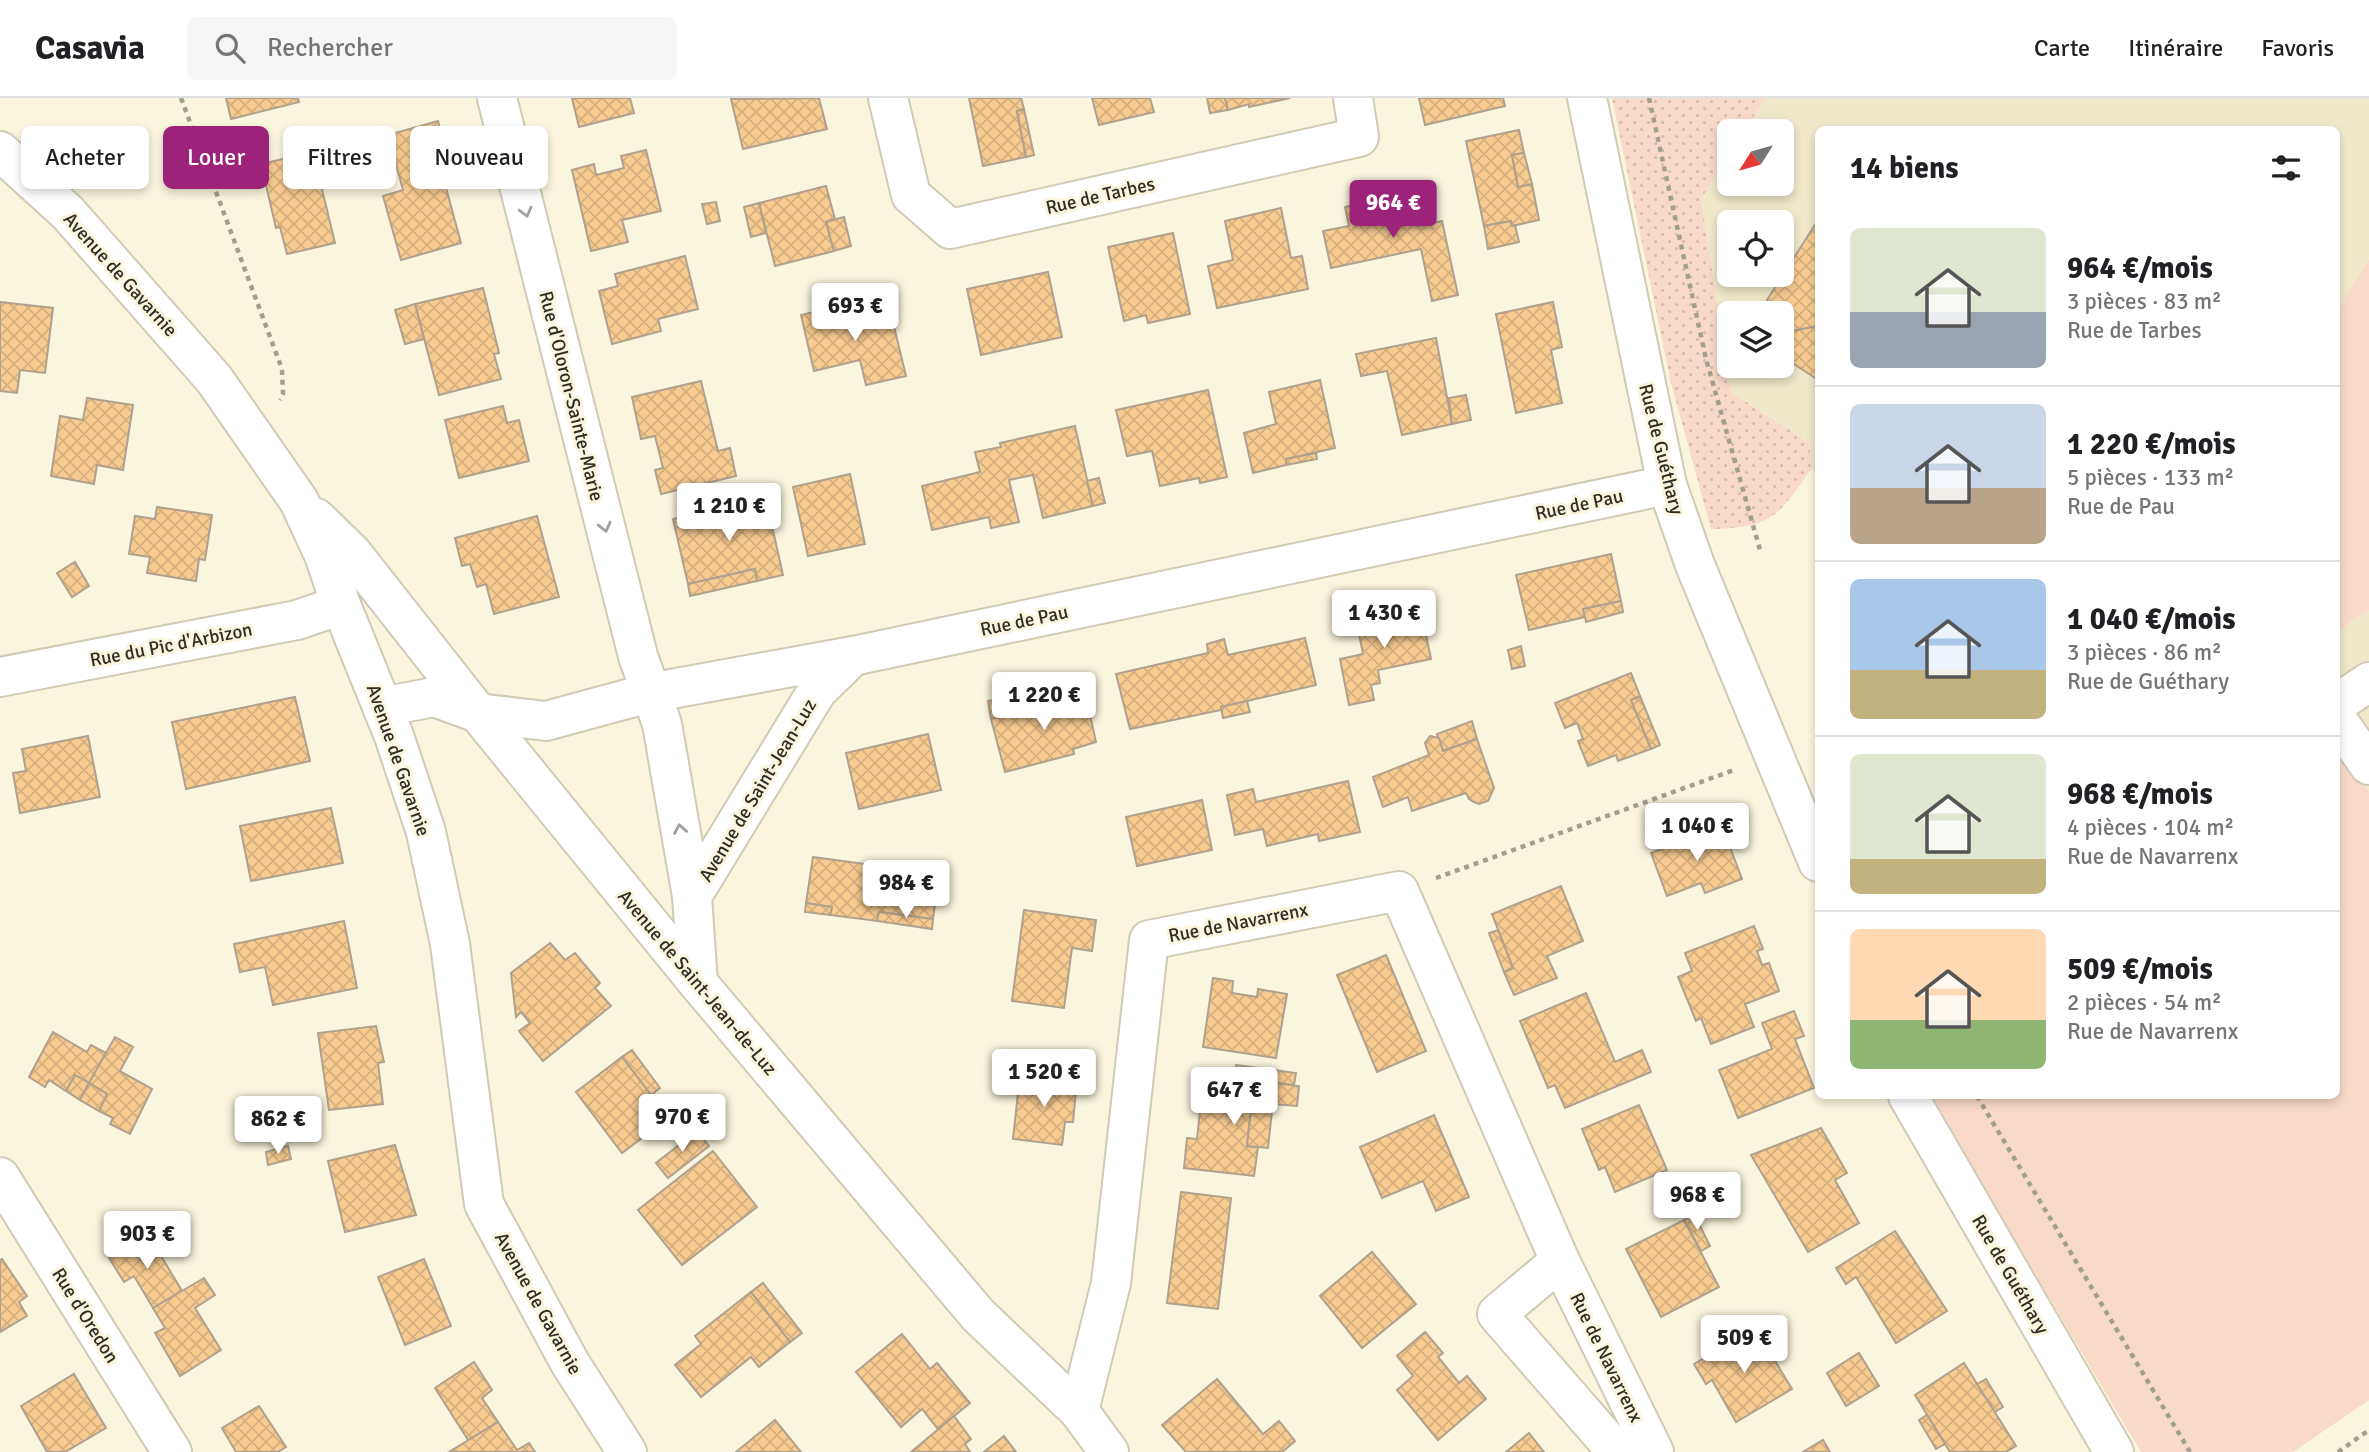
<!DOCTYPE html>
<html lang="fr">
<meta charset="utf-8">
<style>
:root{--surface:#fff;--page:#f6f6f6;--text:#202124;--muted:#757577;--line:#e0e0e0;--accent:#9d2279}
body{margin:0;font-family:Signika,sans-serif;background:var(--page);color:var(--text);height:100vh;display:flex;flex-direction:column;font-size:26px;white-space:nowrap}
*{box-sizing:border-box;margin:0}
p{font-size:23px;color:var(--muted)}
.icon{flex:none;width:38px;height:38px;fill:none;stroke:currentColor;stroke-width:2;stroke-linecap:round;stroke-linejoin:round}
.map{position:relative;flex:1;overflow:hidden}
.details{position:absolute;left:1815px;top:28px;width:525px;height:973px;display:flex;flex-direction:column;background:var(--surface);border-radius:10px;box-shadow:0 4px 10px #0003}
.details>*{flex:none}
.guide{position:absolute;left:21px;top:28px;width:665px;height:63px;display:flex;gap:14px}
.needle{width:46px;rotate:233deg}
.tools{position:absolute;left:1717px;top:21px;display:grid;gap:14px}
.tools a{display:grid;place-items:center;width:77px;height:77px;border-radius:10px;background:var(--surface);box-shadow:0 4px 10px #0003;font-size:35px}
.price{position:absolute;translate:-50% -60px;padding:0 16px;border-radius:7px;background:#fff;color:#222;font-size:23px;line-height:46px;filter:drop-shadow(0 2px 4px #0008)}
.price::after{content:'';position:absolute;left:50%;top:42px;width:21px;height:16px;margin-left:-10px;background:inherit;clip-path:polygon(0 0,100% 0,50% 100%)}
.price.active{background:var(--accent);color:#fff}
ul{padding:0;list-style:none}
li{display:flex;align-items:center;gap:21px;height:175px;padding:0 35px}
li+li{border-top:2px solid var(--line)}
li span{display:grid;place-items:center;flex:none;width:196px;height:140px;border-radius:10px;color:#555}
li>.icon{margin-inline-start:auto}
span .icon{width:84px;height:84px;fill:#fffc;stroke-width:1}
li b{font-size:30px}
h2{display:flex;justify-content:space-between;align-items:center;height:84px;padding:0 35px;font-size:30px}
.pill{padding:0 24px;border-radius:10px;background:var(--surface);box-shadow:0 4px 10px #0003;font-size:24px;line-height:63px}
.pill.active{background:var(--accent);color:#fff}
header{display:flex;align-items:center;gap:42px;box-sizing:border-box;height:98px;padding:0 35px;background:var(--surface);border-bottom:2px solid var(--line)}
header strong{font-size:33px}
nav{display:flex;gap:38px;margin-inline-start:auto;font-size:24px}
.search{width:490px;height:63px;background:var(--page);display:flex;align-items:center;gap:18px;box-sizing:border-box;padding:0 24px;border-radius:10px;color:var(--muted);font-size:26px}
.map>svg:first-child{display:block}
.built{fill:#efe8c9;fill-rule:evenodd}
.grass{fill:url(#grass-dots)}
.park{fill:#f9dac8}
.building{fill:url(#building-cross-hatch);stroke:#afa18e;stroke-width:2}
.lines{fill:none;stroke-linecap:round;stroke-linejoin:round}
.minor-casing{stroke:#d0cbb5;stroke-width:42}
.path{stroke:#a39f8e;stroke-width:4.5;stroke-dasharray:5 5;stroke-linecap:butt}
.minor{stroke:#fff;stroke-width:38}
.oneway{stroke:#a1a09c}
.labels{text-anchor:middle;stroke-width:6;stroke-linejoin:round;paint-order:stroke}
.street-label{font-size:19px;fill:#2e2c23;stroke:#faf5dd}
</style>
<header>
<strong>Casavia</strong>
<div class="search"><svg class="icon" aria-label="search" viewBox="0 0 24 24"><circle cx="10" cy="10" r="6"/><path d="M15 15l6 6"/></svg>Rechercher</div>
<nav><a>Carte</a><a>Itinéraire</a><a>Favoris</a></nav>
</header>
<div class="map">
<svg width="2369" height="1354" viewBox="0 0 2369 1354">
<defs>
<pattern id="grass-dots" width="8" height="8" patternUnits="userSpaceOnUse" patternTransform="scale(1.75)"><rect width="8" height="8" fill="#f9dac8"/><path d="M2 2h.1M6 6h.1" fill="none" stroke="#d6bbac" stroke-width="1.8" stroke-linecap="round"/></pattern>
<pattern id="building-cross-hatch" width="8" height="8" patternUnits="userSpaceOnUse" patternTransform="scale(1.75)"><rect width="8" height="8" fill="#f8cc91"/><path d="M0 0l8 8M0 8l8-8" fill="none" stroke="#d5af7d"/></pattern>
</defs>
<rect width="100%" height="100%" fill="#faf5dd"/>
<g class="built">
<path d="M1766,0h603v161l-33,54v-183h-518v344l-7,-5 -2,-26 -78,-51 -30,-193 28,-44v29h53v-53h-38zM1729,124h53v53h-53zM1729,215h53v53h-53z"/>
<polygon points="2369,512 2369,694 2336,645 2336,534"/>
</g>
<path class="grass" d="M1612,0h154l-22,33h-15v24l-28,44 30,193 78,51 2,26c-32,47 -40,59 -100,60l-40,-146z"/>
<g class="park">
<polygon points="2369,161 2369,512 2336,534 2336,215"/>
<polygon points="2336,645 2369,694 2369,1302 2293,1354 2141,1354 1961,1052 1933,998 2336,998"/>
</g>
<g class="building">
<polygon points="226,0 298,0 299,4 231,21"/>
<polygon points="572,0 630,0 634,15 579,29"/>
<polygon points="819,0 827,31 743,51 731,1"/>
<polygon points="969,0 1021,0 1024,11 1017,13 1026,59 983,68"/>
<polygon points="1092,0 1150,0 1154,14 1099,27"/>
<polygon points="1207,0 1225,0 1228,12 1210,15"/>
<polygon points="1225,0 1290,0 1249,9 1249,6 1228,12"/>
<polygon points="1419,0 1503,0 1505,8 1425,27"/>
<polygon points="1024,11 1034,57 1026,59 1017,13"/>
<polygon points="438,23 449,63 436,67 439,76 442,75 461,145 401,162 383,98 403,92 388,37"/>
<polygon points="1519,32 1524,55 1512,57 1518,89 1532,86 1539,122 1512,128 1511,123 1484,128 1466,43"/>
<polygon points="646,52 661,113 622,122 628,144 591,153 572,72 594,66 596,77 624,70 621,58"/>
<polygon points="313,54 335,145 287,156 280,129 276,130 261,66"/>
<polygon points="1524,55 1532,86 1518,89 1512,57"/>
<polygon points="826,88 835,121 826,124 834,153 775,168 759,105"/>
<polygon points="1412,95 1419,128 1442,123 1458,197 1432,203 1421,151 1331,170 1323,133 1349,128 1345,109"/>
<polygon points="716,104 720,123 707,126 702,106"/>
<polygon points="759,105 766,135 751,139 744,109"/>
<polygon points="1281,110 1291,160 1302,158 1308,191 1217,210 1208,168 1233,162 1225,123"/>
<polygon points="844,119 851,148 834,153 826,124"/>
<polygon points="1818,122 1818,228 1782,235 1782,215 1770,215 1767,202"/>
<polygon points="1511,123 1512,128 1515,127 1519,144 1488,151 1484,128"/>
<polygon points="1173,135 1190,216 1148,225 1146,217 1124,223 1108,149"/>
<polygon points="685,158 698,211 658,221 661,233 612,246 599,193 618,188 615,176"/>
<polygon points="1048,174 1062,239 981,257 967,191"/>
<polygon points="483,190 499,255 494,256 501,281 439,297 415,206"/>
<polygon points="0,204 53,210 45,275 20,272 17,295 0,293"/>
<polygon points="1553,204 1562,249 1551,252 1562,305 1516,315 1496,216"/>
<polygon points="415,206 424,241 405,246 395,212"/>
<polygon points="844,207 848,226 858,224 857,219 890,212 906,278 866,287 860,262 814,273 801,217"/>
<polygon points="1818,228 1818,282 1782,258 1782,235"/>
<polygon points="1436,240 1452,326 1402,337 1387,273 1361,278 1356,256"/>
<polygon points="1320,282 1335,350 1286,361 1286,367 1253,375 1244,335 1276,326 1269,294"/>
<polygon points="701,283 718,353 730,350 736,378 661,396 655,372 663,370 655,338 641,341 632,299"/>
<polygon points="1208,292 1227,379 1200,385 1199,380 1160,388 1152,353 1127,358 1116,312"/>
<polygon points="1466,297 1471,322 1452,326 1449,300"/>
<polygon points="87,300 133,307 123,372 97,367 94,386 51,378 60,318 83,322"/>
<polygon points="503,308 507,325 519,322 529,363 459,380 445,322"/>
<polygon points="1075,328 1093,408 1043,420 1033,377 1009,382 1019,424 991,430 989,419 932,432 922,388 980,374 975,354 1001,349 1000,345"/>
<polygon points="1316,355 1317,361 1286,367 1286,361"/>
<polygon points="850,376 865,446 808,458 793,389"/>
<polygon points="1099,380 1105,405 1093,408 1087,383"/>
<polygon points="766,401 783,477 757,483 755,471 688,486 673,421"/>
<polygon points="157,409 212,417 205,462 199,461 196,483 147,475 150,459 129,456 135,418 155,421"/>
<polygon points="537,418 559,499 494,516 486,486 477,489 470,466 462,468 455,440"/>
<polygon points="1611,456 1621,503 1583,511 1585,519 1529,532 1516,477"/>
<polygon points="75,464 89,488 72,499 57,475"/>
<polygon points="755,471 757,483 690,498 688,486"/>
<polygon points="1621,503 1623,514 1586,524 1583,511"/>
<polygon points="1420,508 1431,561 1378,572 1380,585 1371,587 1374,602 1349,607 1340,561 1363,556 1356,521"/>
<polygon points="1305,540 1316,587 1221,609 1221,612 1130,631 1116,576 1208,555 1207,546 1224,541 1228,557"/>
<polygon points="1521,548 1525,568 1512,571 1508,552"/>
<polygon points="1631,575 1640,598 1631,602 1651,651 1618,663 1616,657 1588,668 1578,643 1583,641 1577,625 1565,630 1555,605"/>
<polygon points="1032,593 1035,606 1017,611 1018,614 991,621 988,603"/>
<polygon points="1085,594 1096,644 1073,651 1074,656 1005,674 991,621 1018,614 1017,611"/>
<polygon points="1640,598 1660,647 1651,651 1631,602"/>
<polygon points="295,599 310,663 186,691 172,624"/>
<polygon points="1247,603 1250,614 1223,620 1221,609"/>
<polygon points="1472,623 1477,641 1443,653 1437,636"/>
<polygon points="928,636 941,692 859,711 846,655"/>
<polygon points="88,638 100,699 20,715 13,675 26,673 22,651"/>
<polygon points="1430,638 1439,640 1443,653 1477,641 1494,690 1488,703 1479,706 1474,704 1469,701 1466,695 1412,713 1408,699 1383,709 1373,679 1429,657 1425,645"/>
<polygon points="1348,683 1360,734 1319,743 1318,736 1267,748 1263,731 1235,737 1227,697 1253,691 1256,704"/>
<polygon points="1202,702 1212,752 1137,768 1126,719"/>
<polygon points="331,710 343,765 251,783 240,728"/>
<polygon points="1722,728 1742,781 1705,795 1701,785 1667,798 1651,755"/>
<polygon points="813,759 939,776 933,821 879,814 877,823 830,817 832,809 806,805"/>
<polygon points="1561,788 1583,843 1547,858 1557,880 1514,897 1504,874 1513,870 1492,816"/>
<polygon points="806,805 832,809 830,817 805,814"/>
<polygon points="1024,812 1096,822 1092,853 1072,850 1064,910 1012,903"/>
<polygon points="879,814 933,821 932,831 877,823"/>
<polygon points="344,823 357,890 273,907 265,869 240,874 234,846"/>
<polygon points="1754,828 1763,851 1757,853 1762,867 1769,865 1779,893 1745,906 1754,929 1711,946 1701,920 1696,923 1678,879 1692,873 1685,855"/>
<polygon points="1498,832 1513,870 1504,874 1489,835"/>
<polygon points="550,845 565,862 575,855 600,885 595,890 611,908 543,963 519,933 530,925 521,914 516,919 511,875"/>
<polygon points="1386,857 1426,953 1377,974 1337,877"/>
<polygon points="1213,880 1233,883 1232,895 1257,899 1258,891 1287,896 1276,960 1203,949"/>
<polygon points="1586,895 1615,964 1642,952 1651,974 1565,1010 1555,987 1548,990 1520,923"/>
<polygon points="1794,913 1804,938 1795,941 1814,990 1738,1020 1719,972 1772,951 1762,925"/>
<polygon points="376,928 384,964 378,965 383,1006 329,1012 318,935"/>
<polygon points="53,934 87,954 91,947 106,955 89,985 75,977 66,993 49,982 45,989 29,979"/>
<polygon points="115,939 133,949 120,973 152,991 130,1036 110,1026 113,1020 99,1013 107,996 89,985"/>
<polygon points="632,952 660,990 651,997 622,959"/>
<polygon points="622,959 651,997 646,1001 663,1024 622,1055 576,994"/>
<polygon points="1236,967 1296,975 1294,987 1234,980"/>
<polygon points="1020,976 1077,982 1073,1024 1065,1024 1062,1047 1013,1041"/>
<polygon points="1209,976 1234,980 1230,1007 1204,1003"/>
<polygon points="75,977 89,985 80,1002 66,993"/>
<polygon points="1234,980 1299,988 1297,1008 1273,1006 1272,1013 1251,1011 1247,1048 1258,1049 1254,1078 1184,1070 1187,1040 1197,1041 1201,1003 1230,1007"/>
<polygon points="89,985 107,996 99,1013 80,1002"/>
<polygon points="1639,1007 1667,1072 1615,1094 1605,1069 1599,1072 1582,1031"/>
<polygon points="1251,1011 1272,1013 1268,1050 1247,1048"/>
<polygon points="1434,1017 1469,1099 1436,1113 1423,1083 1382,1100 1360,1049"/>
<polygon points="1821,1030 1847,1075 1835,1082 1859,1125 1808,1154 1751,1057"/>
<polygon points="697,1033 709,1048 668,1080 656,1065"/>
<polygon points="395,1047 416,1117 345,1134 328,1063"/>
<polygon points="288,1048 291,1061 268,1067 266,1054"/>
<polygon points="713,1053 757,1109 682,1167 638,1112"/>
<polygon points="1181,1094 1231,1100 1218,1211 1167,1205"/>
<polygon points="1694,1116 1710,1148 1701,1153 1684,1122"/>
<polygon points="1684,1122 1719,1189 1661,1219 1626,1151"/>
<polygon points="1895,1133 1947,1213 1896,1245 1856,1179 1846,1186 1836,1170"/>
<polygon points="148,1136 182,1193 153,1210 134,1178 124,1184 109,1160"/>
<polygon points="1372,1154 1416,1206 1362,1250 1320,1198"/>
<polygon points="2,1161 27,1198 19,1204 27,1218 0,1234 0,1162"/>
<polygon points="424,1161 451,1228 405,1247 378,1179"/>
<polygon points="204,1180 215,1197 195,1210 221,1252 180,1278 155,1235 165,1230 153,1210"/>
<polygon points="763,1185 802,1235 790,1244 751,1194"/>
<polygon points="751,1194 790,1244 759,1269 751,1259 701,1299 675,1267 701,1246 695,1238"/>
<polygon points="1755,1230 1792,1291 1736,1324 1712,1282 1706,1286 1694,1266"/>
<polygon points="1425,1234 1443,1255 1438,1259 1459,1285 1467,1278 1486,1301 1438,1342 1397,1292 1413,1278 1397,1258"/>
<polygon points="902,1236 930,1271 937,1265 970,1305 938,1331 922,1311 901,1329 856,1274"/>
<polygon points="1859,1255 1879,1288 1846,1308 1827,1275"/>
<polygon points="474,1264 492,1292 482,1300 498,1324 468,1342 435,1290"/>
<polygon points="1964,1265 2016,1348 2006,1354 1950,1354 1915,1297"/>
<polygon points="74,1276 106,1330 65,1354 47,1354 21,1308"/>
<polygon points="1217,1281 1263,1336 1279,1323 1295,1343 1282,1354 1186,1354 1162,1327"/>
<polygon points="1986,1281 2003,1309 1995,1314 1977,1286"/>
<polygon points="259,1308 286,1349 278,1354 236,1354 222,1330"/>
<polygon points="1927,1317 1945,1346 1936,1351 1919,1322"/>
<polygon points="954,1318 971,1341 965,1346 970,1354 911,1354"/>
<polygon points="775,1322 801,1354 736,1354 747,1345"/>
<polygon points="498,1324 517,1352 529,1345 535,1354 449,1354"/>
<polygon points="1529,1335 1544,1354 1506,1354"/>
<polygon points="1004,1338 1016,1354 984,1354"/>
<polygon points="1823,1342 1830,1354 1803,1354"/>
</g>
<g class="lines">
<g class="minor-casing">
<g id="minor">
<polyline points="497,0 638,558 662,626 692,798"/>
<polyline points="888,0 911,97 950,131 1359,39 1353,0"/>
<polyline points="1587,0 1667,387 1695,467 1818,764"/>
<polyline points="0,53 68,115 214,281 299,403 324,457 341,507 394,638 426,734 450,846 484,1106 570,1265 627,1354"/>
<polyline points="316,420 352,455 478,615 698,885 978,1217 1079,1313 1109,1354"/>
<polyline points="0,579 297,522 341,507"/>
<polyline points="2336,606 2369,584"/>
<polyline points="382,609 434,599 478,615 546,623 649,595 853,558 1667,387"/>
<polyline points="2336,620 2369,667"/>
<polyline points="698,885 692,798 817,593 853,558"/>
<polyline points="1908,998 2114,1354"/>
<polyline points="0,1079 172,1354"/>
<polyline points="1560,1163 1497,1216 1617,1354"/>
<polyline points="1079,1313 1111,1185 1149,842 1399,793 1560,1163 1654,1354"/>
</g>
</g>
<g class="path">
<polyline points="181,0 282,271 283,296 280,302"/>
<polyline points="1649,0 1706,261 1760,452"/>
<polyline points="1436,780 1734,672"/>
<polyline points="1977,998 2190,1354"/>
<polyline points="2338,1354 2369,1332"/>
</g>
<use href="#minor" class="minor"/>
</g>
<defs><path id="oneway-chevron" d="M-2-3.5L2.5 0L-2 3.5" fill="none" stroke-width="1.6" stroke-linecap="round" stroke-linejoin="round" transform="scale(1.75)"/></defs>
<g class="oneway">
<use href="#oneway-chevron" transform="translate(526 114) rotate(76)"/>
<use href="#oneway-chevron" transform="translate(605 429) rotate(76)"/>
<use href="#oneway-chevron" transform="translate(680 731) rotate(-100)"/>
</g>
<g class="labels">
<g class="street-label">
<text transform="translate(1100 97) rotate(-13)" y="7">Rue de Tarbes</text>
<text transform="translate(121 176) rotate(48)" y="7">Avenue de Gavarnie</text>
<text transform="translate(572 298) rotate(76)" y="7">Rue d'Oloron-Sainte-Marie</text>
<text transform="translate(1662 351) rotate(76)" y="7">Rue de Guéthary</text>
<text transform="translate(1579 406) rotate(-12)" y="7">Rue de Pau</text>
<text transform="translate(1024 522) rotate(-12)" y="7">Rue de Pau</text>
<text transform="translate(171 546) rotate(-11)" y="7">Rue du Pic d'Arbizon</text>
<text transform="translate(399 662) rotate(71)" y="7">Avenue de Gavarnie</text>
<text transform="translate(757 692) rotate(-59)" y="7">Avenue de Saint-Jean-Luz</text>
<text transform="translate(1238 824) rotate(-11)" y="7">Rue de Navarrenx</text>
<text transform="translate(698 884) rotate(50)" y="7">Avenue de Saint-Jean-de-Luz</text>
<text transform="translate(2011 1176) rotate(60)" y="7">Rue de Guéthary</text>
<text transform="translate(539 1205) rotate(61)" y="7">Avenue de Gavarnie</text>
<text transform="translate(86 1217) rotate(58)" y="7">Rue d'Oredon</text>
<text transform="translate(1607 1259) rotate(64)" y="7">Rue de Navarrenx</text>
</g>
</g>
</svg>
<div class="tools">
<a><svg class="needle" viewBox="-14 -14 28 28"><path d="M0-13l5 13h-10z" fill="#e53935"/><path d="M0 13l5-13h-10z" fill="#757577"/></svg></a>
<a><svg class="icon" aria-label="locate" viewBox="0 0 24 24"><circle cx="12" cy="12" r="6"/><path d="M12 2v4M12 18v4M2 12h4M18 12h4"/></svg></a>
<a><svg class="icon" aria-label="layers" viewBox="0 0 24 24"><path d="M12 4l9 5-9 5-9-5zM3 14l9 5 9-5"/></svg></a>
</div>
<b class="price active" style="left:1393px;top:142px">964 €</b>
<b class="price" style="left:855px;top:245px">693 €</b>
<b class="price" style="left:729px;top:445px">1 210 €</b>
<b class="price" style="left:1384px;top:552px">1 430 €</b>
<b class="price" style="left:1044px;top:634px">1 220 €</b>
<b class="price" style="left:1697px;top:765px">1 040 €</b>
<b class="price" style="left:906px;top:822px">984 €</b>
<b class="price" style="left:1044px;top:1011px">1 520 €</b>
<b class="price" style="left:1234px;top:1029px">647 €</b>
<b class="price" style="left:682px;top:1056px">970 €</b>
<b class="price" style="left:278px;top:1058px">862 €</b>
<b class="price" style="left:1697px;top:1134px">968 €</b>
<b class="price" style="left:147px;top:1173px">903 €</b>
<b class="price" style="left:1744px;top:1277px">509 €</b>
<div class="guide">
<a class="pill">Acheter</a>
<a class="pill active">Louer</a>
<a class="pill">Filtres</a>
<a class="pill">Nouveau</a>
</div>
<section class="details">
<h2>14 biens<svg class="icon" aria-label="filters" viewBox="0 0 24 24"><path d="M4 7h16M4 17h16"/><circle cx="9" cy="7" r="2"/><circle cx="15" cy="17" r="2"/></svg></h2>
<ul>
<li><span style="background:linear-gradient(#dfe7d0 60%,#9aa5b1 0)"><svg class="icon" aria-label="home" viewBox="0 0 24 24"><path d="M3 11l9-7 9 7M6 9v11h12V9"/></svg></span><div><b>964 €/mois</b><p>3 pièces · 83 m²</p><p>Rue de Tarbes</p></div></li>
<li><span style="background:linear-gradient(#c9d6e8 60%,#b9a48a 0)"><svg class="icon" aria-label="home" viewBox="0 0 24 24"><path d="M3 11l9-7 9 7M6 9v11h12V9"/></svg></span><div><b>1 220 €/mois</b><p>5 pièces · 133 m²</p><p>Rue de Pau</p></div></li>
<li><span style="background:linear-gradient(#a9c7e8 65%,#c2b280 0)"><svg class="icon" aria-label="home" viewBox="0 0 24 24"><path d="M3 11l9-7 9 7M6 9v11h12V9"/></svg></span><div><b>1 040 €/mois</b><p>3 pièces · 86 m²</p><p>Rue de Guéthary</p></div></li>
<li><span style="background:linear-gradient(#dfe7d0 75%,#c2b280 0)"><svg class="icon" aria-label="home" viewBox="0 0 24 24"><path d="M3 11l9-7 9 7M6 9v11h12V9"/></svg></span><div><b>968 €/mois</b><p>4 pièces · 104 m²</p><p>Rue de Navarrenx</p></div></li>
<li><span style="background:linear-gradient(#ffd9b3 65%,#8fb573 0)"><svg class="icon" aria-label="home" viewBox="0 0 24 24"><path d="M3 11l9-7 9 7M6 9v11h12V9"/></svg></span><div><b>509 €/mois</b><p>2 pièces · 54 m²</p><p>Rue de Navarrenx</p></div></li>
</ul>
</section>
</div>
